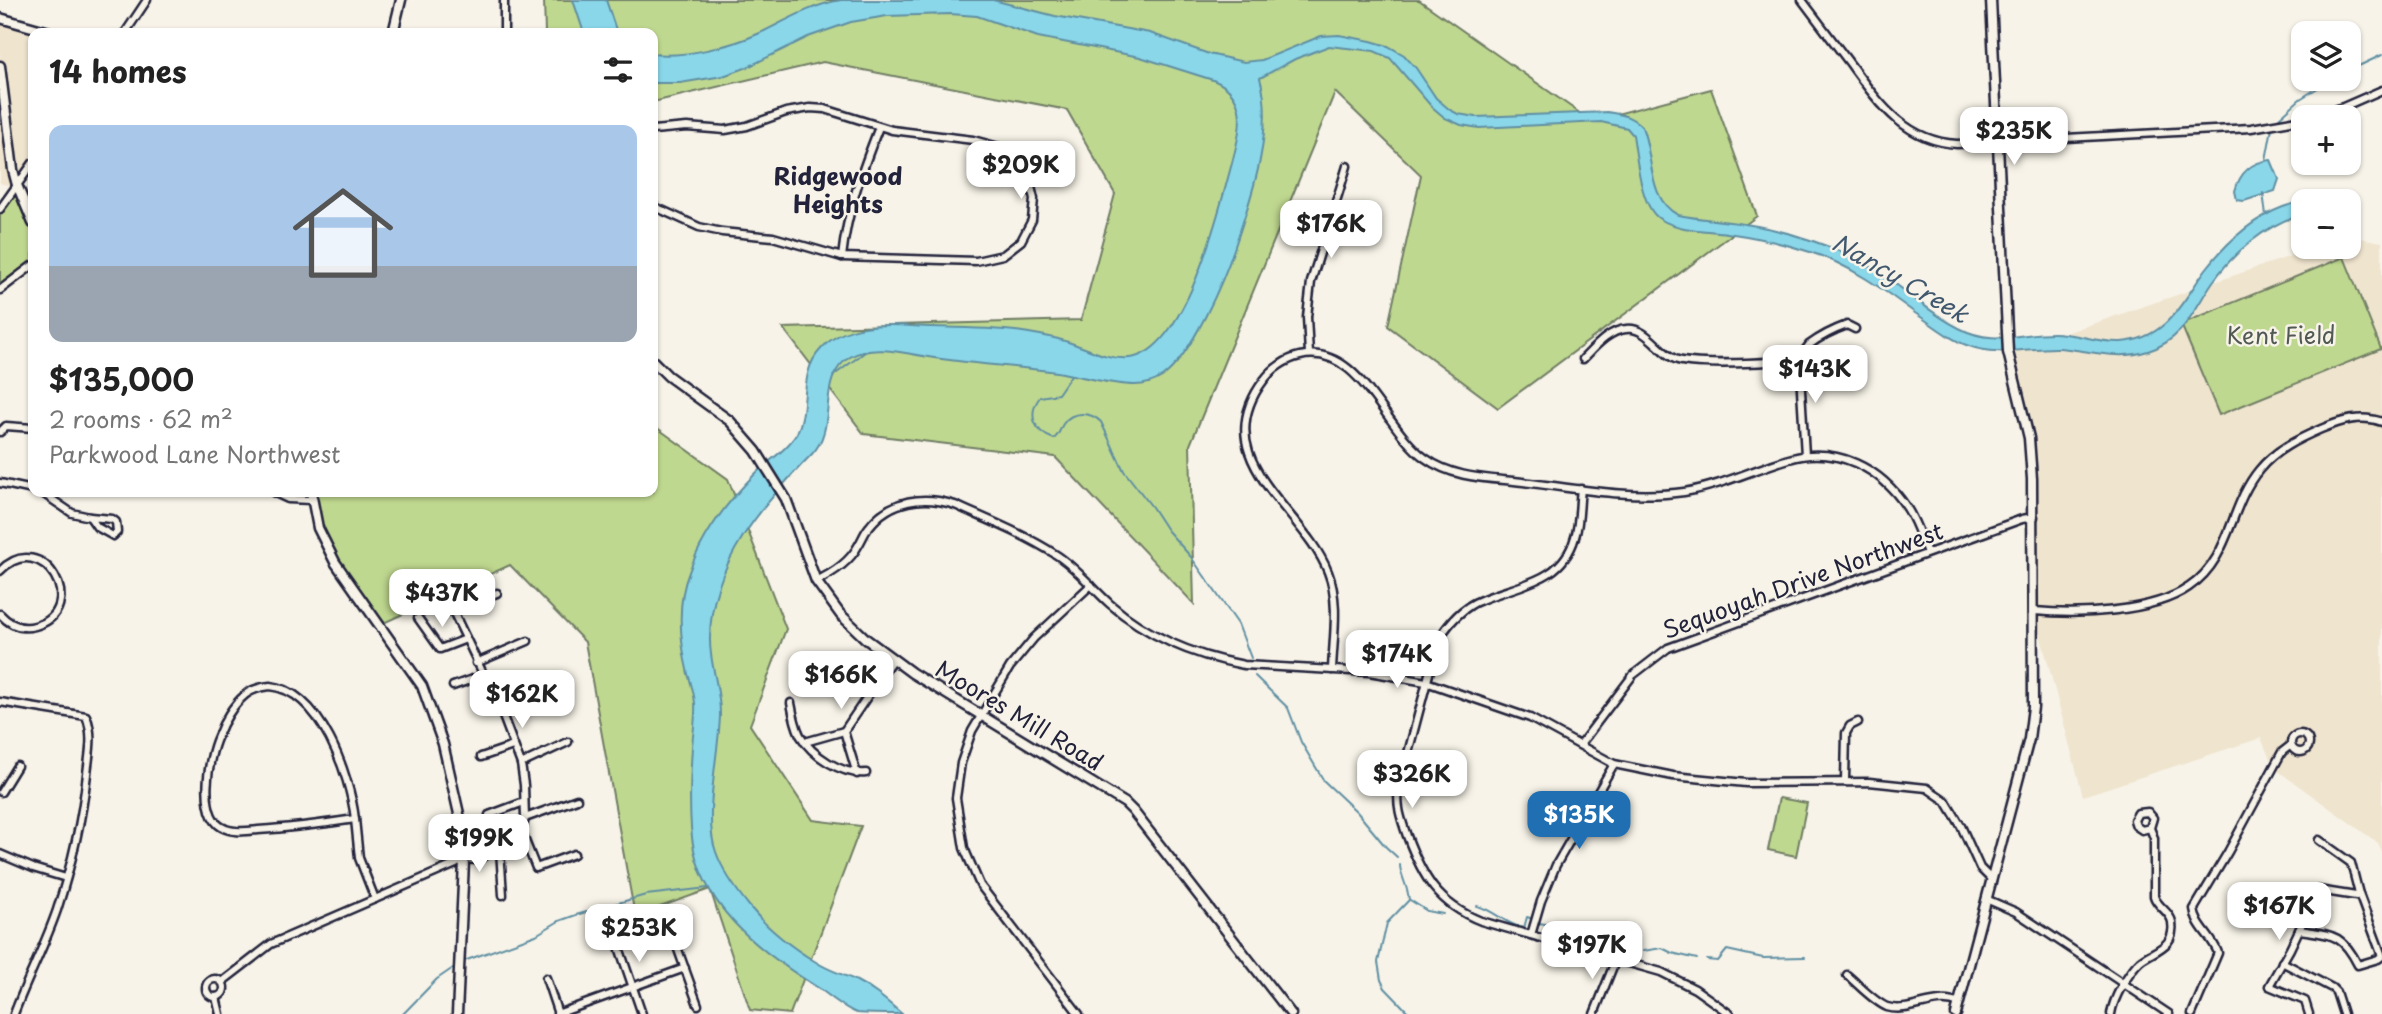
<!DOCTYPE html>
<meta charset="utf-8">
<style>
:root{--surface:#fff;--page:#f2f2f2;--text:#222;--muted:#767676;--line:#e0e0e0;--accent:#1f6fb2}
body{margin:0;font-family:"Playpen Sans",sans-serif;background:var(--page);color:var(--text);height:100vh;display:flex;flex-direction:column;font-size:26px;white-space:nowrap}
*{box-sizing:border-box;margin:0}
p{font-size:23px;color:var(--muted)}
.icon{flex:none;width:38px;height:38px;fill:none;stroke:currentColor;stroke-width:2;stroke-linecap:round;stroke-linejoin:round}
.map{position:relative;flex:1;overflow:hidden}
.drawer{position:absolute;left:28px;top:28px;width:630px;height:469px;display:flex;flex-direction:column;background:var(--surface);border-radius:14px;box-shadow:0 2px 5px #0004}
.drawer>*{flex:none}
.buttons{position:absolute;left:2291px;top:21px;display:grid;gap:14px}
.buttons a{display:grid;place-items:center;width:70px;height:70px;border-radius:14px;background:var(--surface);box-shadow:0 2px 5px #0004;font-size:35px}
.price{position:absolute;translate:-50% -60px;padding:0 16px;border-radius:14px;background:#fff;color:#222;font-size:23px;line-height:46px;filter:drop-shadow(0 2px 4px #0008)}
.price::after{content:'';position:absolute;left:50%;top:42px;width:21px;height:16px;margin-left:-10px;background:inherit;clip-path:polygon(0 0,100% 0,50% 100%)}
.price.active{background:var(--accent);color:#fff}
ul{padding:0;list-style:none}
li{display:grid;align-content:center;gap:14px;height:371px;padding:0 21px}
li+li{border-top:2px solid var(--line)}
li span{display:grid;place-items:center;height:217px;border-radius:14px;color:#555}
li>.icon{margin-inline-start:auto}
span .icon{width:126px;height:126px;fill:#fffc;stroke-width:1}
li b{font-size:30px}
h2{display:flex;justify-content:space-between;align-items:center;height:84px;padding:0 21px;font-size:30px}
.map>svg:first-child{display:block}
.built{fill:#efe4ce}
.green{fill:#bfd88f;stroke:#707d65;stroke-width:2}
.water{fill:#8ad7e9;stroke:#608fa3;stroke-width:2}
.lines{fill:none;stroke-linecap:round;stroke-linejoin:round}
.stream{stroke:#608fa3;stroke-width:2}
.minor-casing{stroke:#22223b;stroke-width:11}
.tertiary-casing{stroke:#22223b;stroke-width:13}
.minor{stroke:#f7f3e8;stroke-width:6}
.tertiary{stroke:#f7f3e8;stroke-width:8}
.labels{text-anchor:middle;stroke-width:5;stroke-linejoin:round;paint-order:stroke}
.park-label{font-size:23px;fill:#515954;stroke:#f7f3e8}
.street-label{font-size:23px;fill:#22223b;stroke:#f7f3e8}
.neighbourhood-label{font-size:24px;font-weight:bold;fill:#22223b;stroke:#f7f3e8}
.water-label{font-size:24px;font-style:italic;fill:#41586f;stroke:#f7f3e8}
</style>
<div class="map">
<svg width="2382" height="1014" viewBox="0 0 2382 1014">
<rect width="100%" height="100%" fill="#f7f3e8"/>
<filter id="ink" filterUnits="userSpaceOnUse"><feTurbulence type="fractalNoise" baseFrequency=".0143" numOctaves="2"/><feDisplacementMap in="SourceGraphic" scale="14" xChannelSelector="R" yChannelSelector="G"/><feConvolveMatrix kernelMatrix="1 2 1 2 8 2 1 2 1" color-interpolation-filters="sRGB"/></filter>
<g filter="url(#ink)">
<g class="built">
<polygon points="0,23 36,33 33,33 33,172 23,186 14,187 0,183"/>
<polygon points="2349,236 2382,242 2382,853 2378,843 2274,768 2261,738 2083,796 2034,611 2034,517 2025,419 2013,351 2317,247 2348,247"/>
</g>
<g class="green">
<polygon points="544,0 1419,0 1591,121 1711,89 1757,216 1498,408 1388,326 1421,175 1335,92 1190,445 1194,604 1055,457 864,434 783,328 1081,320 1115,194 1067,110 823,62 653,102 653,33 545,33"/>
<polygon points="17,185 33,222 33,265 0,289 0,210"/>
<polygon points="2344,257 2381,349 2219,415 2181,324"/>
<path d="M653,425l75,54 58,150 -36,96 63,95 48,6 -71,188 -40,-4 -40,-121 -75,27 -50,-274 -75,-77 -133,61c-21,-31 -73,-98 -69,-134h345z"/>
<polygon points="1779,798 1807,803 1796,856 1768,850"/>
</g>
<g class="water">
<polygon points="573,0 606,0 617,33 584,33"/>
<path d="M841,0h152l62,16 95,17 59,21 35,8 18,-2 59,-24 18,-1 32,6 17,5 16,9 12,13 20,30 14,12 8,4 18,3 131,-5c14,2 25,4 35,15 12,29 5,72 36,88 26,5 53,6 79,11 33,6 65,17 96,31 39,18 68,52 106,71 35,18 58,5 94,5 23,0 45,10 68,9 46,-3 61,-40 85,-73 21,-27 45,-50 77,-62 22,-8 40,-11 63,-6h-43v13c-37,10 -70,39 -91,69 -19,28 -29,57 -64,68 -30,10 -59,-1 -89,-3 -30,-1 -60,9 -90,-2 -20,-7 -36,-21 -54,-33 -32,-24 -67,-49 -105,-61 -27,-9 -55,-15 -83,-19 -21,-3 -48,-2 -67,-14 -20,-12 -23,-62 -27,-84l-6,-7 -26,-6 -122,6 -18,-3 -16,-7 -14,-12 -41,-48 -16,-7 -45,-5 -34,13 -35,19c15,51 -8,118 -25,168 -11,34 -44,111 -73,131 -8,5 -18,8 -27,8 -24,0 -54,-9 -78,-13 -43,-6 -86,-8 -129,-15 -23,-4 -56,-13 -78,0 -35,22 -11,69 -38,97 -49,50 -102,110 -102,184 -1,26 11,51 10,78 -1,37 -17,102 -4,136 7,20 21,39 34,55 18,22 41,40 66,55 12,8 26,12 39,18 18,9 32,21 47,34 -13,0 -33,0 -45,-1 -12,-4 -26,-16 -37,-24 -52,-32 -112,-75 -126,-139 -6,-29 -4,-73 -2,-103 1,-15 4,-30 3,-44 -1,-10 -4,-20 -7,-29 -8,-33 -12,-70 1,-102 13,-36 39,-71 66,-98 13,-13 33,-25 42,-41 13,-27 1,-60 24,-84 21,-24 60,-26 90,-23 39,3 80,0 118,7 12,2 24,4 36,8 21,6 41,19 64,17 57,-5 90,-148 103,-195 8,-32 19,-67 -19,-83l-73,-23 -102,-20 -61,-21 -27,-2 -63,2 -36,6 -43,15 -60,30 -25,9 -43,7h-27v-29c30,4 79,-8 107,-21 27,-13 51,-28 81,-33z"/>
<path d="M2271,160l8,19 -4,12 -31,10 -7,-1 -2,-9c5,-19 16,-29 36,-31z"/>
</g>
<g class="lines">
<g class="stream">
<polyline points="2348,71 2382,55"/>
<polyline points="2277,120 2300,99 2332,79"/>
<polyline points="2266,160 2272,128"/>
<polyline points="2263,193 2266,215"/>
<path d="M1071,375l-13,19 -18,3c-13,17 -6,35 14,42 7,-6 5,-9 9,-15 9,-14 28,-12 38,-2l23,49 28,36 15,23 24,27 47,67 13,34"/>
<polyline points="833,376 865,352"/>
<polyline points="1255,676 1288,708 1301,742 1324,781 1357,812 1386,847 1397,857"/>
<path d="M1400,865c0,10 8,21 9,35l-22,23 -9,39 3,18 4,8 25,26"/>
<polyline points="1410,900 1427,911 1443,914"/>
<path d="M1477,906c17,4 29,19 47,22l3,-11 3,1"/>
<polyline points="1539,923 1592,932 1629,935 1638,945"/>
<polyline points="1643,951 1662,948 1672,953 1697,959"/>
<polyline points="1707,960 1718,961 1727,950 1763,958 1805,957"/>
<polyline points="464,961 536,935 559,921 576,915 646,895 708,888"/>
<polyline points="403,1014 437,979 456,966"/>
</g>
<g class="minor-casing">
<g id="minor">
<path d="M1802,0c15,20 31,41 46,61 29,39 55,80 109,83l294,-16 52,-9"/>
<polyline points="125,33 147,0"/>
<polyline points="504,33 504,0"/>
<polyline points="2310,117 2343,107 2382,90"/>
<polyline points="653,130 687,127 725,130 747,126 786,112 810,108 825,109 892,130 973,140 1006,149 1027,171 1034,199 1032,220 1021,241 1003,255 976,261 842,257 773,237 722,232 699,227 653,206"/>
<polyline points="0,209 33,163"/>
<path d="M842,257c5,-46 20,-87 37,-130"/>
<polyline points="0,290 33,265"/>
<polyline points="1309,354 1307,317 1311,282 1347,166"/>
<polyline points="1799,357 1805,455"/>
<path d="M1583,359c11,-11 26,-29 43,-30 20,-3 33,23 49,30 15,7 109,5 123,-2 4,-2 8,-8 11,-12 12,-9 24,-15 38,-20l8,4"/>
<polyline points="0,432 6,426 33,428"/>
<polyline points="0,483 33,490"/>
<path d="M1581,489c-2,15 -1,33 -6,48 -13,46 -57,47 -94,63 -19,7 -32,23 -43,40l-39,147c-3,18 2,32 8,49 16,42 31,68 74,85l180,51 34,17 35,25"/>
<polyline points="41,492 72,513 90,517"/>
<polyline points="273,492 288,499 311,500"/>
<polygon points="90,517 112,519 116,522 117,532 113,536 97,527"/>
<path d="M0,571c43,-45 91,40 35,55 -14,4 -26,-2 -35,-12"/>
<path d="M816,581c17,-8 33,-18 42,-35 4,-6 6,-13 11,-19 21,-28 55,-32 86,-22 33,15 69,29 100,49 21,13 36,33 55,50 38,33 86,52 134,61l125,7 57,10 104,36 84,46 59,12 73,7 123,-1 58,6 19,13 15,25 19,42 11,11"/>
<polyline points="497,593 452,609 501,711 521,764 524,785 525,818 522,833 536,868 574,854"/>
<path d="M2034,611c44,4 118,2 155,-24 42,-28 40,-81 70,-117 16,-20 39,-31 62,-41 19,-8 40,-15 61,-7"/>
<polyline points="418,618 440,649 466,639"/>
<polyline points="476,663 528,641"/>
<path d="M1332,670c1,-31 8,-68 -4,-98 -24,-63 -124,-113 -64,-192 8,-11 22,-21 36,-24 59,-14 84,73 125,102 26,19 58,20 89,23 56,6 114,19 170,11 37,-6 70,-23 105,-33 47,-14 92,9 118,49 9,14 14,30 20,45"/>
<path d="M270,686c51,5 80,90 85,133 -33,5 -64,9 -97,11 -10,1 -22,3 -32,-1 -29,-10 -18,-71 -8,-93 5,-14 15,-31 27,-41 7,-6 16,-8 25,-9z"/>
<polyline points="453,686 484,675"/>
<path d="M0,702l86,14c8,19 3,38 1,58 -5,45 -16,93 -30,136 -12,35 -30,69 -43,104"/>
<path d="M791,703c2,11 4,22 9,32 12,21 42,40 66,38"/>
<polyline points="501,711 552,690"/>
<circle cx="2300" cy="743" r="9"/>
<polyline points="805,742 844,731"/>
<polyline points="1580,745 1633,675 1668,648 2022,519 2034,517"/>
<polyline points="481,757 513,746"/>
<polyline points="521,764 568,742"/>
<polyline points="857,774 844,731 892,660"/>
<polyline points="1845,781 1846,733 1850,726 1858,722"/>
<polyline points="1,792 17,766"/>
<polyline points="489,815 524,802"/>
<polyline points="525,818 577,799"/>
<polyline points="355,819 359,858 375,899"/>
<polyline points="500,850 503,895"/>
<polyline points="0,854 33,868 66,878"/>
<polyline points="465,859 476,860 523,837"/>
<polyline points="1986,899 2016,912 2169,1014"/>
<path d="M2299,930c33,5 43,3 59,35l20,-6 4,-3 -23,-62"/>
<polyline points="672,933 698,1005"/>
<polyline points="1531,935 1541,901 1556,865 1614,764"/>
<polyline points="620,950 642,1014"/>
<polyline points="2282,962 2332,988 2336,992 2343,1014"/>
<path d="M1847,975c12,10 26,26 40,32 24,7 48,-14 72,-3"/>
<polyline points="546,978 558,1014"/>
<circle cx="215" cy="988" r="9"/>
<polyline points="222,982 271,944 456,864 471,852 522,833"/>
<polyline points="216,997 220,1014"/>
<polyline points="557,1014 685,968"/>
<polyline points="1079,1014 980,885 964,848 956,798 961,763 972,731 1010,667 1034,638 1091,585"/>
<polyline points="1594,1014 1616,959"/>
<path d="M2111,1014c2,-15 17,-42 29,-53 13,-11 36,-13 32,-39 -2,-11 -15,-15 -18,-26v-58l-4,-10 3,-10 -5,-6 -10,1 -4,7 2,6 6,4 8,-2"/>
<path d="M2192,1014l26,-61c-6,-17 -22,-26 -24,-44l34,-57 54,-100 9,-7"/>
<polyline points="2309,1014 2305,1001 2269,986 2290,949 2318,890 2356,896 2359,894 2351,863 2319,840"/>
</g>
</g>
<g class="tertiary-casing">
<g id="tertiary">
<polyline points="0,18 53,33"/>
<polyline points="393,33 401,0"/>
<polyline points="0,66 13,170 17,185 33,223"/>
<polyline points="653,361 668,376 730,421 756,451 786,499 816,581 840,614 866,639 912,673 1125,803 1133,811 1291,1014"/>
<polyline points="311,492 318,528 335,562 422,686 443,744 465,840 457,1014"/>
<polyline points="1956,1014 2029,739 2033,707 2032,479 2029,438 2008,352 1991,0"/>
</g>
</g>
<use href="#minor" class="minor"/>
<use href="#tertiary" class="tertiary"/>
</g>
</g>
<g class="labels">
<g class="park-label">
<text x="2281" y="344">Kent Field</text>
</g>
<g class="street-label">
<text transform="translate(1803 581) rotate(-20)" y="8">Sequoyah Drive Northwest</text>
<text transform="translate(1019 716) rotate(31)" y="8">Moores Mill Road</text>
</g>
<g class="neighbourhood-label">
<text x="838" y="185">Ridgewood<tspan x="838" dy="28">Heights</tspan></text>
</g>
<g class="water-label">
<text transform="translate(1900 279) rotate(30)" y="8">Nancy Creek</text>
</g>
</g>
</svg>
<div class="buttons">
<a><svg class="icon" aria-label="layers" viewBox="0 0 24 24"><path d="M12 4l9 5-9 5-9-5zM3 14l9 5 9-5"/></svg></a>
<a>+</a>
<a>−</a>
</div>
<b class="price" style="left:2014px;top:167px">$235K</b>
<b class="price" style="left:1021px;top:201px">$209K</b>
<b class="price" style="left:1331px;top:260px">$176K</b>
<b class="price" style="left:1815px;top:405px">$143K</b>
<b class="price" style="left:442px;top:629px">$437K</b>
<b class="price" style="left:1397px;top:690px">$174K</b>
<b class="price" style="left:841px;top:711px">$166K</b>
<b class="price" style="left:522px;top:730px">$162K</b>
<b class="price" style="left:1412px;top:810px">$326K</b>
<b class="price active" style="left:1579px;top:851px">$135K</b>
<b class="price" style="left:479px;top:874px">$199K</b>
<b class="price" style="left:2279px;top:942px">$167K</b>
<b class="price" style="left:639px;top:964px">$253K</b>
<b class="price" style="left:1592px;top:981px">$197K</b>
<section class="drawer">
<h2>14 homes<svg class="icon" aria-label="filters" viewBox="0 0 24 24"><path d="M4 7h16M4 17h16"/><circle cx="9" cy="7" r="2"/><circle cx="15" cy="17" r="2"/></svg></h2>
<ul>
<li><span style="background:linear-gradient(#a9c7e8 65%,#9aa5b1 0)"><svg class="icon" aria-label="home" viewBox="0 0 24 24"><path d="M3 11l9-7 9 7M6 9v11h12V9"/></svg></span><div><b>$135,000</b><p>2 rooms · 62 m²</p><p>Parkwood Lane Northwest</p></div></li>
</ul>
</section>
</div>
